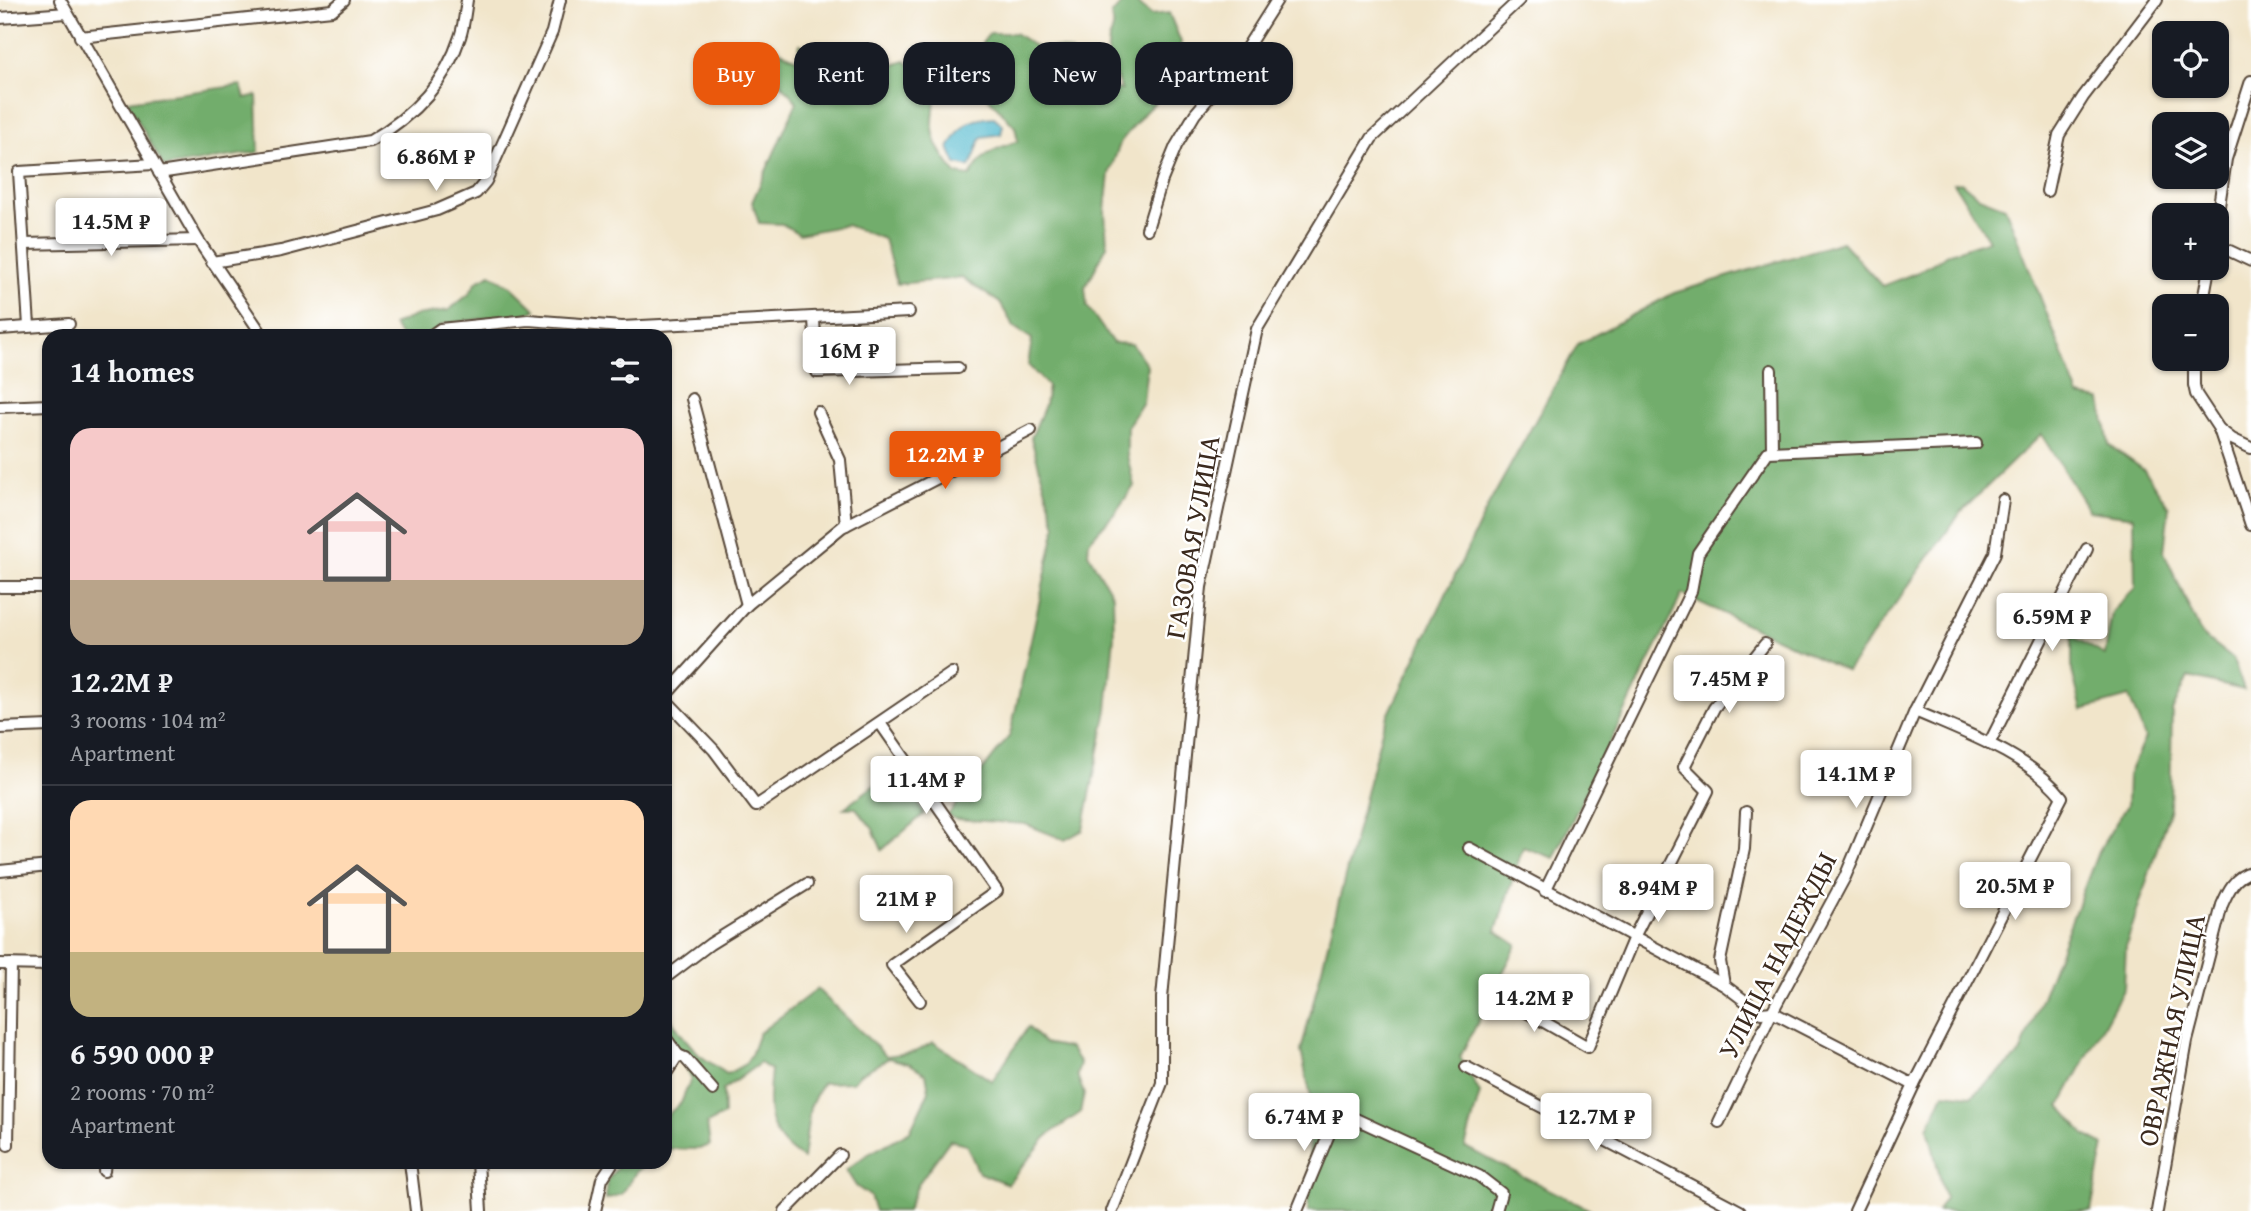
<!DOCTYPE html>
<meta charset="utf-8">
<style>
:root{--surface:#171b24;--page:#242831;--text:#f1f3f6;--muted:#9ea1a6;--line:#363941;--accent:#ea580c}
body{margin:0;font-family:"Gentium Book Plus",serif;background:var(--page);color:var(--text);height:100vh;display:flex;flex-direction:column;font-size:26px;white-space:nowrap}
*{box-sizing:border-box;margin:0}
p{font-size:23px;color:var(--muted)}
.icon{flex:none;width:38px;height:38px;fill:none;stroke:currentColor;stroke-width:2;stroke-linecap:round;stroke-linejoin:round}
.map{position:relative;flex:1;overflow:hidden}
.side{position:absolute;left:42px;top:329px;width:630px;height:840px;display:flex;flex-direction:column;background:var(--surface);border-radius:21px;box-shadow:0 2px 5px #0004}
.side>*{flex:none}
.hud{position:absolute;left:693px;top:42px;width:665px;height:63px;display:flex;gap:14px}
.controls{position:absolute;left:2152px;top:21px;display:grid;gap:14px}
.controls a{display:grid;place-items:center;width:77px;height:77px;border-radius:14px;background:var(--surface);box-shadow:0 2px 5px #0004;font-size:35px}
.price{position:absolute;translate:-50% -60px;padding:0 16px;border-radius:7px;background:#fff;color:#222;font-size:23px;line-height:46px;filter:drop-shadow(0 2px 4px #0008)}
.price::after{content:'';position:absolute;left:50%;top:42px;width:21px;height:16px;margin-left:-10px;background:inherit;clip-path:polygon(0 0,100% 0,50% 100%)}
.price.selected{background:var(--accent);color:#fff}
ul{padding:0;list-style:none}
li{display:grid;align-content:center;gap:14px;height:371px;padding:0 28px}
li+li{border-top:2px solid var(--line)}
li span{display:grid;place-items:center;height:217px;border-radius:21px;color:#555}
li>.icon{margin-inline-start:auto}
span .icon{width:126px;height:126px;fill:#fffc;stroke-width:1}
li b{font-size:30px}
h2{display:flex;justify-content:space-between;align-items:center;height:84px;padding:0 28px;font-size:30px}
.chip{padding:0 24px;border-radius:21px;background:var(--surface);box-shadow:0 2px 5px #0004;font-size:24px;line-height:63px}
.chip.selected{background:var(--accent);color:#fff}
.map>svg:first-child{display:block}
.forest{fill:#72ad6c;stroke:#566c45;stroke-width:2}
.water{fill:#4eb7cc;stroke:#447075;stroke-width:2}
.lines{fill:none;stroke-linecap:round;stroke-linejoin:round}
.minor-casing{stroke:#564638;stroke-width:14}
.minor{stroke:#fff;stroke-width:10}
.labels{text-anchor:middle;stroke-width:5;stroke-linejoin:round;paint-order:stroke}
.street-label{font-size:28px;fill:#3b2a1e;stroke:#fff}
</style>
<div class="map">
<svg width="2251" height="1211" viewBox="0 0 2251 1211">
<rect width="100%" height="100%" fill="#fff"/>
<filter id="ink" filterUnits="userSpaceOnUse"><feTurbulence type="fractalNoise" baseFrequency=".0143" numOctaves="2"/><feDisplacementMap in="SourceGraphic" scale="14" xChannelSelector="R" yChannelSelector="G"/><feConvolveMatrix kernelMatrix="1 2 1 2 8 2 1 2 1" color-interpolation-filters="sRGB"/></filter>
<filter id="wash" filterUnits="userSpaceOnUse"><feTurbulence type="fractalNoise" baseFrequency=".00686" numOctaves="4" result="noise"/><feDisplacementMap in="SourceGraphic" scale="28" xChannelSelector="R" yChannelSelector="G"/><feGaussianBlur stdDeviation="1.57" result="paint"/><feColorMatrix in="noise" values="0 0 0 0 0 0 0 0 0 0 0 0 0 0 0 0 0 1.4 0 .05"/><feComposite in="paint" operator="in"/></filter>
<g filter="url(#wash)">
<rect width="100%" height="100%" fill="#f1e5ca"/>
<g class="forest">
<path d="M1125,0h9l17,15 18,-2 12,29 -7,36 -10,16 -19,18 -24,29 -12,33 -4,37 2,35 -22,42 2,18 26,37 19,1 15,21 -4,37 -16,25v28l7,31 -20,28 -25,27 -1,12 25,43 1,41 -7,73 -24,120 -18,10 -40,-16 -70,-5 -7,-4 62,-80 46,-209 -25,-88 14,-33 3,-19 -20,-21 4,-26 -18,-12 -14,-24 -38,-25 -65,6 -13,-45 -38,-14 -47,9 -17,-10 -23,-1 -7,-21 45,-100 -25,-29 -10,-24 7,-4 29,15 2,-16 11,6 20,26 9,-7 8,-10 19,22 21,-14 17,-6 30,25c1,14 -2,25 -2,38 -1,19 13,35 23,50l14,2c14,-24 22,-26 48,-35l-3,-14 -27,-30 -1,-9 9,-18 -14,-27 8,-10h25l22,15h23l11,4 6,10v25l10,17 23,-16 12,2c-6,-13 -16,-29 -14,-43 1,-15 9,-16 3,-32z"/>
<polygon points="241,85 245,98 257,95 259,152 164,167 127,101"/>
<polygon points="1961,182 1979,197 2005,207 2079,396 2101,400 2109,445 2144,470 2169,507 2164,552 2201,634 2233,659 2244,690 2188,677 2172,711 2170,808 2126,946 2124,988 2060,1106 2085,1135 2104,1145 2091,1211 1937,1211 1945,1198 1928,1128 1944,1093 1972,1096 2020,1054 2098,852 2127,805 2128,775 2145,738 2129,697 2082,710 2072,671 2072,636 2105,655 2112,612 2135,588 2134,517 2089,511 2041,434 1961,512 1847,671 1682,594 1554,858 1523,847 1496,931 1517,945 1460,1057 1480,1093 1465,1147 1592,1211 1308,1211 1311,1098 1301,1051 1383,726 1489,504 1578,344 1674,293 1842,242 1882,286 1918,272 1950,253 1989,240 1954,183"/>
<polygon points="491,274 512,287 536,310 508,322 490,318 443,324 430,336 401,336 393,325 417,315 449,310 469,294 477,281"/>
<polygon points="899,767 924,814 882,850 873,829 856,808 844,808"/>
<path d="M817,989l69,67 29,-4 18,-10 59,39 36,-54 16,16 26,5 10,15 -3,12 7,19 -4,19 -32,22 -40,49 -29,-11 -13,-29 -16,-4 -32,44 -11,27h-32l-5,-15 -14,-10 -10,-16 19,-14 45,-25 19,-40 -3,-17 -16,-10 -21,-6 -29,16 -7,8 -31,1 -12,24 -7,52c-38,-23 -36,-50 -32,-89l-11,-7 -37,27 1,25 -17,9 3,21 -11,4h-34v-32l16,-14 10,-24 -26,-55v-15l16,25 18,21 28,19 18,-10 6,-9 8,-22z"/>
<polygon points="621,1162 648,1162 636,1172 622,1194 606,1199 607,1181"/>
</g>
<path class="water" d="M994,117l9,8 -2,9 -19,3c-6,9 -7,24 -13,30l-13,-3 -7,-16c13,-24 18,-29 45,-31z"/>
</g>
<g filter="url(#ink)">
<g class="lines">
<g class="minor-casing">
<g id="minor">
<polyline points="60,0 198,240 263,336"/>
<polyline points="0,18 67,13"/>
<polyline points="80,37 332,10 344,0"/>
<path d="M159,173l211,-32c42,-24 75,-57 90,-104 4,-11 5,-25 7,-37"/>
<polyline points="2047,191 2059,135 2083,97 2157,0"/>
<polyline points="2217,219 2226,159 2251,81"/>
<polyline points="1147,229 1162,180 1176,146 1195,114 1234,68 1277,0"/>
<polyline points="24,244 198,240"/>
<polyline points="2217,245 2251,261"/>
<polyline points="212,262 281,251 437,210 476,193 486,181 552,32 560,0"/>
<polyline points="2202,306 2209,268"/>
<polyline points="814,319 817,372 958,368"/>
<polyline points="29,326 19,172 154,164"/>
<polyline points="0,329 69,324"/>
<polyline points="430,336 440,329 528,320 622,327 909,312"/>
<polyline points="2194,359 2194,385 2196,394 2219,429 2232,439 2251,448"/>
<polyline points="1771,370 1772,451"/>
<polyline points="692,399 747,605"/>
<polyline points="0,407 49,405"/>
<polyline points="818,412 840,460 846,525"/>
<polyline points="2219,429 2251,525"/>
<polyline points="0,587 49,587"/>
<polyline points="665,696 747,605 842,527 1031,430"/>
<polyline points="665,699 714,750 756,806 952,673"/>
<polyline points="880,723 997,891 892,965 920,1001"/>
<polyline points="0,728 49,726"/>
<polyline points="1989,744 2087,549"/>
<polyline points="1469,848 1724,985 1761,1013 1772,1012 1914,1085"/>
<polyline points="0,871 49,866"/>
<polyline points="1545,891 1691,591 1698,553 1768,452 1976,443"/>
<polyline points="0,964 49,965"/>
<polyline points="665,978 710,944 807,884"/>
<polyline points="1724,985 1720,961 1744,849 1746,812"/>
<polyline points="1492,996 1530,1014 1588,1047 1634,937 1708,791 1684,767 1714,708 1765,644"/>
<polyline points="665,1037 678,1055 665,1075"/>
<polyline points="678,1055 685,1058 713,1090"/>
<polyline points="1466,1067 1740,1211"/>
<polyline points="1719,1122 1772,1012 1845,877 1915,711 1995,553 2003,500"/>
<polyline points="8,1145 11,964"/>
<polyline points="410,1162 416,1211"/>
<polyline points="478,1162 481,1211"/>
<polyline points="104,1171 105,1162"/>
<polyline points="595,1211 602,1179 613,1162"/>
<polyline points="785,1211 840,1155"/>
<polyline points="1112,1211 1162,1083 1162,998 1201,587 1257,329 1372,138 1519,0"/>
<polyline points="1297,1211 1329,1134 1345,1114 1479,1176 1501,1193 1496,1211"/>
<path d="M1855,1211l59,-126 148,-288c-33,-42 -99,-65 -147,-86"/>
<path d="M2157,1211l30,-170 35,-136c6,-14 13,-29 29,-33"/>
</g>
</g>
<use href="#minor" class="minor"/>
</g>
</g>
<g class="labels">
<g class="street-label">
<text transform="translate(1192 537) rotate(-80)" y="10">ГАЗОВАЯ УЛИЦА</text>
<text transform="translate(1777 955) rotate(-63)" y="10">УЛИЦА НАДЕЖДЫ</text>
<text transform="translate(2171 1030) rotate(-78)" y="10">ОВРАЖНАЯ УЛИЦА</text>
</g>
</g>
</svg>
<div class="controls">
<a><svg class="icon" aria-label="locate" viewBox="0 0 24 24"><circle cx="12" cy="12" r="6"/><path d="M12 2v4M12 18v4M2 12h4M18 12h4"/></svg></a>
<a><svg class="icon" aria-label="layers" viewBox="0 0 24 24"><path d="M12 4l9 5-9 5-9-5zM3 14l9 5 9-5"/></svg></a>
<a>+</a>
<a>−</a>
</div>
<b class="price" style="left:436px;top:193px">6.86M ₽</b>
<b class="price" style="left:111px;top:258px">14.5M ₽</b>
<b class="price" style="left:849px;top:387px">16M ₽</b>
<b class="price selected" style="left:945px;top:491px">12.2M ₽</b>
<b class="price" style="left:2052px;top:653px">6.59M ₽</b>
<b class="price" style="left:1729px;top:715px">7.45M ₽</b>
<b class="price" style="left:1856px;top:810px">14.1M ₽</b>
<b class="price" style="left:926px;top:816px">11.4M ₽</b>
<b class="price" style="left:2015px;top:922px">20.5M ₽</b>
<b class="price" style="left:1658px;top:924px">8.94M ₽</b>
<b class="price" style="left:906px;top:935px">21M ₽</b>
<b class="price" style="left:1534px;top:1034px">14.2M ₽</b>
<b class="price" style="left:1304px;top:1153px">6.74M ₽</b>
<b class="price" style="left:1596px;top:1153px">12.7M ₽</b>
<div class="hud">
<a class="chip selected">Buy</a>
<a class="chip">Rent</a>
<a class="chip">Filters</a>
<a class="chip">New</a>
<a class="chip">Apartment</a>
</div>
<section class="side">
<h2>14 homes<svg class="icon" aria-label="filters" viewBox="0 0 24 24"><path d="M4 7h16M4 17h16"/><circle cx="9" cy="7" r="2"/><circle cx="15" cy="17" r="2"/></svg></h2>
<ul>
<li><span style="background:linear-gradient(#f6c9c9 70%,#b9a48a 0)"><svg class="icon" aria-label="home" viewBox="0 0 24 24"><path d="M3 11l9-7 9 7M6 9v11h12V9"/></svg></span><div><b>12.2M ₽</b><p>3 rooms · 104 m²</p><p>Apartment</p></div></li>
<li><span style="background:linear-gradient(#ffd9b3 70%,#c2b280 0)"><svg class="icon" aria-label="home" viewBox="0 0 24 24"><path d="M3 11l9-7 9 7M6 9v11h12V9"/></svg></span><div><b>6 590 000 ₽</b><p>2 rooms · 70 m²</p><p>Apartment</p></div></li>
</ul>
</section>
</div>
